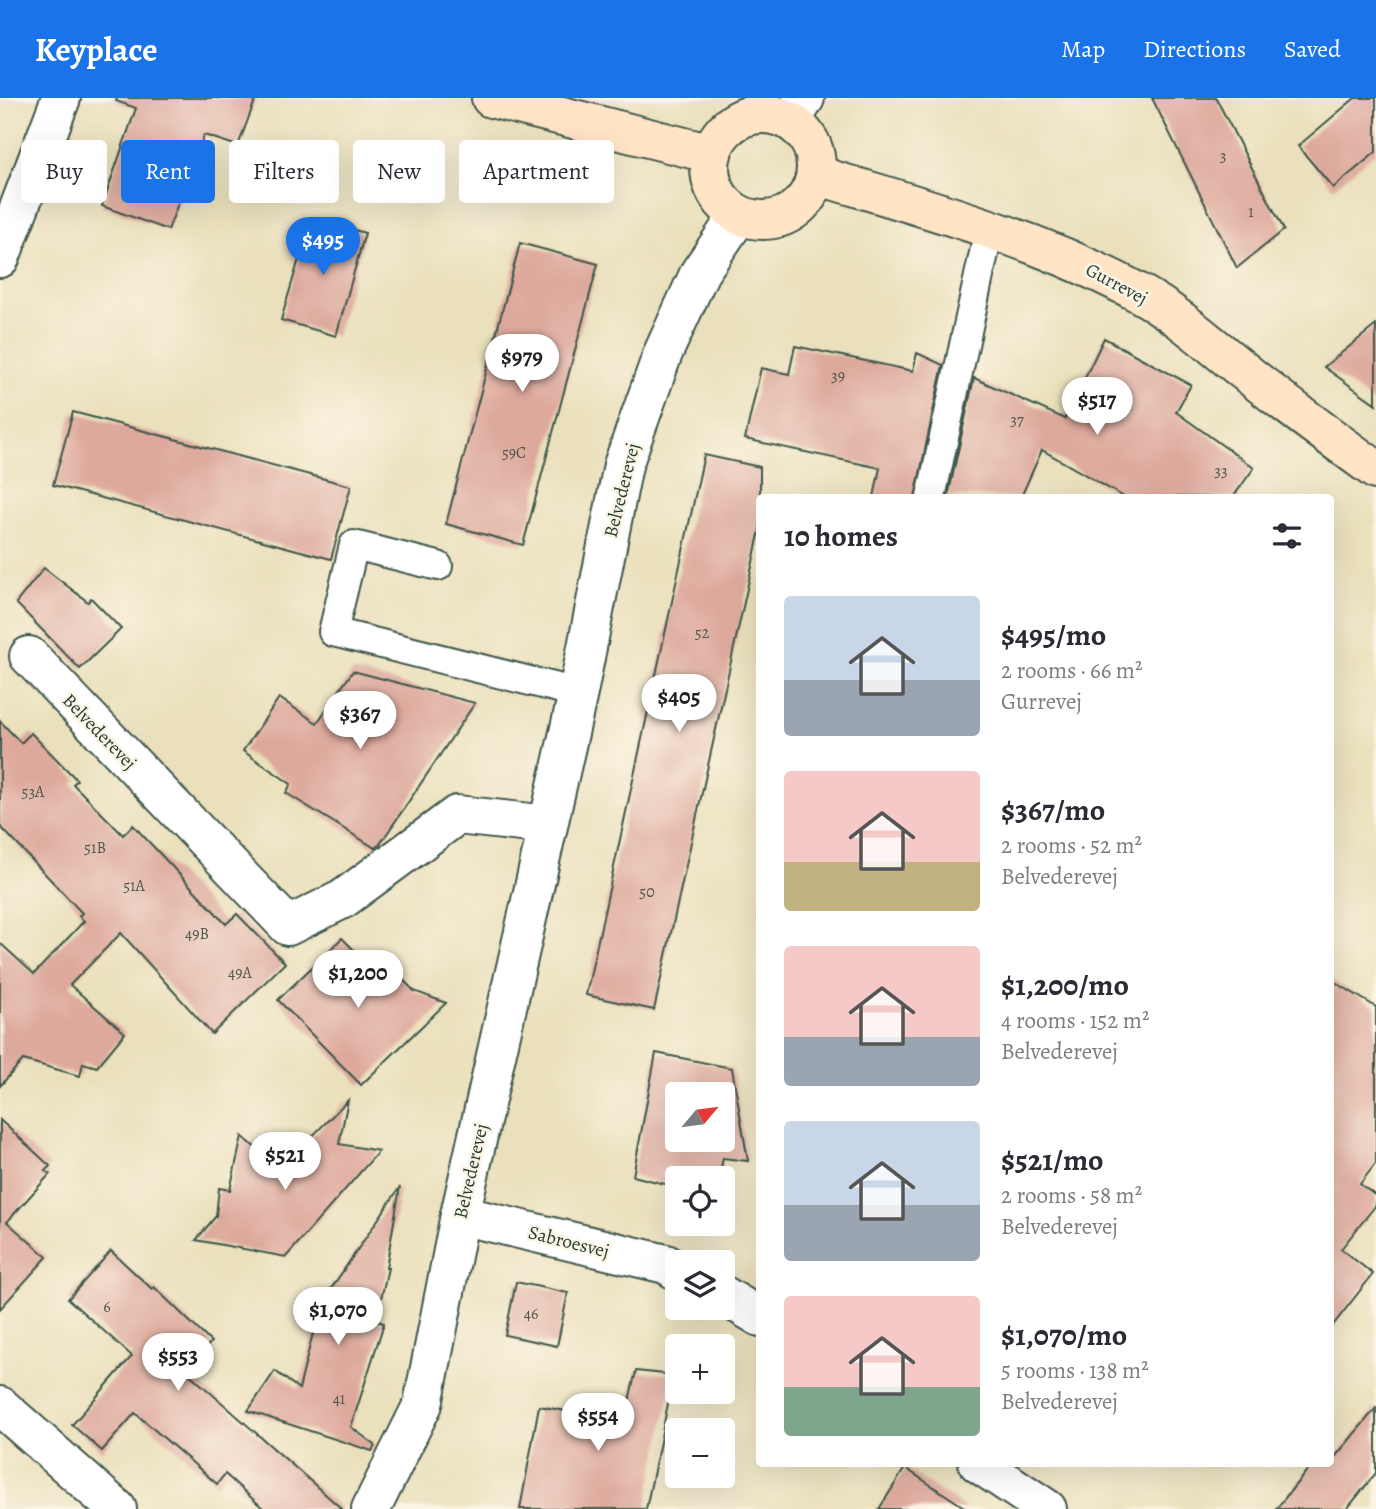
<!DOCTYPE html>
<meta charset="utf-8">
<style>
:root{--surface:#fff;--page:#f2f2f3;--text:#2b2b33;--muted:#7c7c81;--accent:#1a73e8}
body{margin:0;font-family:Alegreya,serif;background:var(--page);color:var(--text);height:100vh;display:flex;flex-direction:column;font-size:26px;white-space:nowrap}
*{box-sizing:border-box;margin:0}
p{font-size:23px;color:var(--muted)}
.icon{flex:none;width:38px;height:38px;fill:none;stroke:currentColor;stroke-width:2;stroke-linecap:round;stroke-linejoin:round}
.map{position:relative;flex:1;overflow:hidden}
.sheet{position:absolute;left:756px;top:396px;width:578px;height:973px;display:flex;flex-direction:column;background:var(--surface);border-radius:7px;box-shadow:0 7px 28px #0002}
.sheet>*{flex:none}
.guide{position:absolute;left:21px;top:42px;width:630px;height:63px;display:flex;gap:14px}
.needle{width:46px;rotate:61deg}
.fabs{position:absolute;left:665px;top:984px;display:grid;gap:14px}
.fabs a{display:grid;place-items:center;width:70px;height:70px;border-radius:7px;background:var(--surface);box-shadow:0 7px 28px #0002;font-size:35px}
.price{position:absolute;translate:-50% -60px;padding:0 16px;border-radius:24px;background:#fff;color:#222;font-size:23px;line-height:46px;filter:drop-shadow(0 2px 4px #0008)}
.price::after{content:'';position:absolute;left:50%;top:42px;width:21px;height:16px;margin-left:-10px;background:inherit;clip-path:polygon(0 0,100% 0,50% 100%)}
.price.current{background:var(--accent);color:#fff}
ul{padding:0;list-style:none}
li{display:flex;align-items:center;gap:21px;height:175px;padding:0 28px}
li span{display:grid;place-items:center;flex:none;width:196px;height:140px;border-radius:7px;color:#555}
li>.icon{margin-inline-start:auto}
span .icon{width:84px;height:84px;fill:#fffc;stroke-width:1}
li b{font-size:30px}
h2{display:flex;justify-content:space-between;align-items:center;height:84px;padding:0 28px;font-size:30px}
.chip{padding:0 24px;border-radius:7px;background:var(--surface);box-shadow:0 7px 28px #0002;font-size:24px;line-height:63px}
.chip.current{background:var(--accent);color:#fff}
header{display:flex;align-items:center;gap:42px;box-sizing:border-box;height:98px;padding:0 35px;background:var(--accent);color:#fff}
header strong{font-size:33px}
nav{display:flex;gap:38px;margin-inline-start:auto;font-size:24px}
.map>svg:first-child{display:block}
.building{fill:#dda99c;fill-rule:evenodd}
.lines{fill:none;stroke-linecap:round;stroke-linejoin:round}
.lane-casing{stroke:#3d5548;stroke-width:32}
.street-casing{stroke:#3d5548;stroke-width:42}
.secondary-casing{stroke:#3d5548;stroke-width:42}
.lane{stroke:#fff;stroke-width:28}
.street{stroke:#fff;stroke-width:38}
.secondary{stroke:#ffe4c6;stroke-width:38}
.labels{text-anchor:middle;stroke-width:5;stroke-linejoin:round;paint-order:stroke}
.number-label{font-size:16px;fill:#4e584e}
.street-label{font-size:19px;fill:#1f3d34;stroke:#fcf5e5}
</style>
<header>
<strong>Keyplace</strong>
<nav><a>Map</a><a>Directions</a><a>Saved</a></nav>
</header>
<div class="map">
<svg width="1376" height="1411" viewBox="0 0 1376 1411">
<rect width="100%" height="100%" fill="#fcf5e5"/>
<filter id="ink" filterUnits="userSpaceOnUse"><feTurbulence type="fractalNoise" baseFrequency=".0143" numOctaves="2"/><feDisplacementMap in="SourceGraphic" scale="14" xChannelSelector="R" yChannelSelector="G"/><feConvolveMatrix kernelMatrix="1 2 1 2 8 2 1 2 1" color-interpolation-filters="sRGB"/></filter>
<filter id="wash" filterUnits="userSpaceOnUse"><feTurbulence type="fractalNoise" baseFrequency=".00686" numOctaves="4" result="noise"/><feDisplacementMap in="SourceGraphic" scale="28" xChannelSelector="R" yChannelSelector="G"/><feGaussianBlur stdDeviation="1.57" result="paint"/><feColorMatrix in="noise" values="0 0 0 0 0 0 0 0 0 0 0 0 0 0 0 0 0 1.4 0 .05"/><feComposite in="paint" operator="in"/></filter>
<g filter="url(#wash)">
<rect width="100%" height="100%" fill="#eae0bc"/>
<g id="blocks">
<g class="building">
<polygon points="117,0 256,0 238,48 204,37 168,132 102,108 136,10 116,3"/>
<polygon points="1152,0 1216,0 1284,132 1237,170"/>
<polygon points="1355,0 1376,0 1376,54 1333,90 1298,48"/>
<polygon points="311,120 365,135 336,238 281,222"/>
<polygon points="520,145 598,166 523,447 446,426"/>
<polygon points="1376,227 1376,306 1324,269"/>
<polygon points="1104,240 1191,287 1176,314 1254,370 1233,399 1124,399 1042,352 1021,399 948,399 974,280 1065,321"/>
<polygon points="795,248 913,273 917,255 943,267 915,399 874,399 880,370 745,341 761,270 789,276"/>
<polygon points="73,314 351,388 331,461 53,387"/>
<polygon points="704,357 760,369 760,432 654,912 586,897"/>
<polygon points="44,470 88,504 91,500 121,531 80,571 16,505"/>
<polygon points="353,573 475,605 380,746 375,750 286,695 291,686 243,653 279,600 317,625"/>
<polygon points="0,623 21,645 31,635 77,682 73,686 123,737 133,727 226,826 237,816 285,865 212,936 121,835 70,887 125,935 97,969 83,965 80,978 23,962 0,988 0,845 34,876 84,823 79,818 82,815 0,728"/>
<polygon points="342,840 374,872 384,862 414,893 446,905 361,987 278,902"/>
<polygon points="1330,881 1376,909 1376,1065 1360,1086 1376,1098 1376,1107 1341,1151 1373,1176 1330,1231"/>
<path d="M656,955l76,15 16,93 -25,-3 -4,20h-42v9l-44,-11zM677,996h46v45h-46z"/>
<polygon points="348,1002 339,1046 379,1053 286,1159 196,1142 216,1118 219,1090 230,1092 242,1038 280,1071"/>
<polygon points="0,1022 50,1068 45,1073 50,1076 7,1124 47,1159 0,1211"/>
<polygon points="400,1089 386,1170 388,1170 376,1223 384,1225 351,1329 375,1347 372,1353 248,1313 275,1273 299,1291 320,1207"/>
<polygon points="111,1153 152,1191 154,1189 211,1244 186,1273 342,1411 264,1411 225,1376 217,1386 135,1315 102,1353 72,1327 132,1258 68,1201"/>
<polygon points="516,1184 568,1195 557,1248 505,1237"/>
<polygon points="636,1273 674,1277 646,1411 520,1411 539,1308 624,1324"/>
<polygon points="1376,1310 1376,1375 1347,1411 1276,1411 1313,1365 1330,1365"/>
<polygon points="905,1370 967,1411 879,1411"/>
</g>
</g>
</g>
<g filter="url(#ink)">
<use href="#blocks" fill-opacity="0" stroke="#3d5548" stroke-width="2"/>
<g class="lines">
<g class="lane-casing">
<g id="lane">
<polyline points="931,399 989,132"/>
<polyline points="438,468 354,447 333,534 578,595"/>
</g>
</g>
<g class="street-casing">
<g id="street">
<polyline points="791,23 805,0"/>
<polyline points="0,160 61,0"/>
<polyline points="29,558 288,828 343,801 457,717 548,727"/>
<polyline points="460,1117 666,1166 677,1173"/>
<polyline points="723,1197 760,1219"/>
<polyline points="0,1308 117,1411"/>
<polyline points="978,1365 1047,1411"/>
<polyline points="371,1411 423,1306 460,1117 578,595 623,367 663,255 700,174 739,117"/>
</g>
</g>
<g class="secondary-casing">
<g id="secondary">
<polyline points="491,0 712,56"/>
<circle cx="763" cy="69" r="53"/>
<path d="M816,77c109,33 222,63 323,118 39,21 74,54 110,82 41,33 84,64 127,95"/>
</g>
</g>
<use href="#lane" class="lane"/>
<use href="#street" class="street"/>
<use href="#secondary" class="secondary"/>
</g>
</g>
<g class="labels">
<g class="number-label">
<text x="1223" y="63">3</text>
<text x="1251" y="119">1</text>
<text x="838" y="283">39</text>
<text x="1017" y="327">37</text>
<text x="514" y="360">59C</text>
<text x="1221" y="378">33</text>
<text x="702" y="540">52</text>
<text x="33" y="699">53A</text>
<text x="95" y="755">51B</text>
<text x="134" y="793">51A</text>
<text x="647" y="799">50</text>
<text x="197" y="841">49B</text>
<text x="240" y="880">49A</text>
<text x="107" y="1214">6</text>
<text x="531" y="1221">46</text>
<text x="339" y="1306">41</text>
</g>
<g class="street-label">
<text transform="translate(1117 185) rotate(28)" y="7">Gurrevej</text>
<text transform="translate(621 392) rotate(-76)" y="7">Belvederevej</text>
<text transform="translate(100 633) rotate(46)" y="7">Belvederevej</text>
<text transform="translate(470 1073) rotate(-77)" y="7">Belvederevej</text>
<text transform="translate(569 1143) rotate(14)" y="7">Sabroesvej</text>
</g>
</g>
</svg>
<div class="fabs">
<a><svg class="needle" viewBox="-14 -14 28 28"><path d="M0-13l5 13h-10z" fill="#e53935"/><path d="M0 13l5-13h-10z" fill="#7c7c81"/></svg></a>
<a><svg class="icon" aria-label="locate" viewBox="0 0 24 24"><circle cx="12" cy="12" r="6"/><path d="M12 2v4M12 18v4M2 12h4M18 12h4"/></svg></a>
<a><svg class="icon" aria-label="layers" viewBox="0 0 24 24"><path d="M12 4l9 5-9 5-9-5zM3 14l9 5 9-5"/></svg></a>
<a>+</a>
<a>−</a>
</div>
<b class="price current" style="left:323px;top:179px">$495</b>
<b class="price" style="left:522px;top:296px">$979</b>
<b class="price" style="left:1097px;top:339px">$517</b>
<b class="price" style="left:679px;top:636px">$405</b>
<b class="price" style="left:360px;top:653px">$367</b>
<b class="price" style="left:358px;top:912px">$1,200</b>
<b class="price" style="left:285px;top:1094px">$521</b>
<b class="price" style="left:338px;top:1249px">$1,070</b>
<b class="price" style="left:178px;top:1295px">$553</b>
<b class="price" style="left:598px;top:1355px">$554</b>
<div class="guide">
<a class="chip">Buy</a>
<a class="chip current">Rent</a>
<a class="chip">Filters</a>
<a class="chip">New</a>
<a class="chip">Apartment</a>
</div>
<section class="sheet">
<h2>10 homes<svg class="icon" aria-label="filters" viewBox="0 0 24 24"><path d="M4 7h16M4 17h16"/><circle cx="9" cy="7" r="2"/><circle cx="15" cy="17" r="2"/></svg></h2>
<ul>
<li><span style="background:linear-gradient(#c9d6e8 60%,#9aa5b1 0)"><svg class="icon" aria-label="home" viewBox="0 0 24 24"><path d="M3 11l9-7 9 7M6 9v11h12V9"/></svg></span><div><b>$495/mo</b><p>2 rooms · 66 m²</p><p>Gurrevej</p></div></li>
<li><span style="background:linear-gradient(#f6c9c9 65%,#c2b280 0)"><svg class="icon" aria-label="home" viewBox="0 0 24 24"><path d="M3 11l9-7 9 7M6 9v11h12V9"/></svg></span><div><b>$367/mo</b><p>2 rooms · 52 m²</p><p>Belvederevej</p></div></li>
<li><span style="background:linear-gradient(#f6c9c9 65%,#9aa5b1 0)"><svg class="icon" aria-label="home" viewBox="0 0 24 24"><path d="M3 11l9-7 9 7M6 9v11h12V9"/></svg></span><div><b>$1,200/mo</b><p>4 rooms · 152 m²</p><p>Belvederevej</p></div></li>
<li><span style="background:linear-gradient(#c9d6e8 60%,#9aa5b1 0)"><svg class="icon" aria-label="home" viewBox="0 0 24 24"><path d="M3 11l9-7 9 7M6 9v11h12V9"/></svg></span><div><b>$521/mo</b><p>2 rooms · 58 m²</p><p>Belvederevej</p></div></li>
<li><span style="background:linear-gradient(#f6c9c9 65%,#7fa58c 0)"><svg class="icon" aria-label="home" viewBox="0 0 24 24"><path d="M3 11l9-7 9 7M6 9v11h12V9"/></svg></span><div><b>$1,070/mo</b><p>5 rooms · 138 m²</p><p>Belvederevej</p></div></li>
</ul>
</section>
</div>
